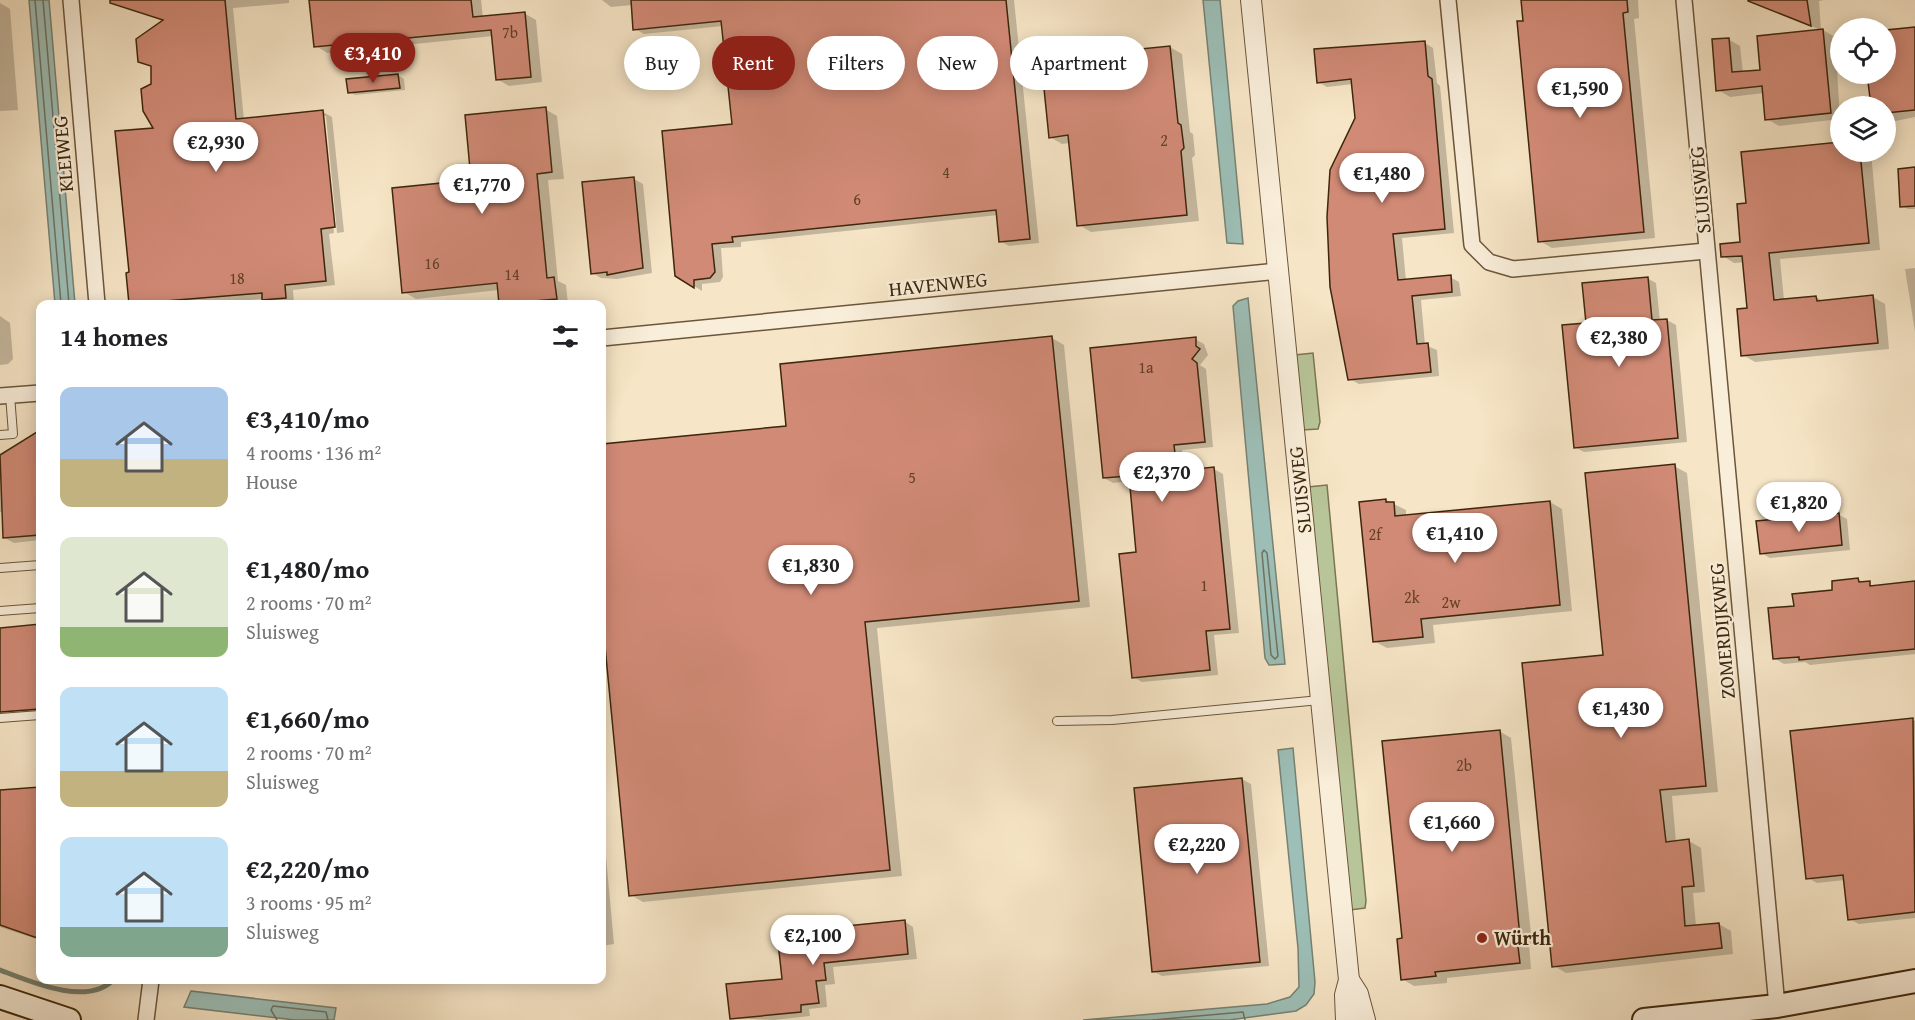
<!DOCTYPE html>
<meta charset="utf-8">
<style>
:root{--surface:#fff;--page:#f2f2f2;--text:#202124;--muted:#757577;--accent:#8f2418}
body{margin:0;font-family:"Gentium Book Plus",serif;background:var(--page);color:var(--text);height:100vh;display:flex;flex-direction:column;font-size:22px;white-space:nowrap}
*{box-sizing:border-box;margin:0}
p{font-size:20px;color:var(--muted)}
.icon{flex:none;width:33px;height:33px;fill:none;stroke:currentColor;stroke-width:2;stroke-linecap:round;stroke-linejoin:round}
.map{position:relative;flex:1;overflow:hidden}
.panel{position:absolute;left:36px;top:300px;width:570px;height:684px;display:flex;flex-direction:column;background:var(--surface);border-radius:12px;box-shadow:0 3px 15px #0003}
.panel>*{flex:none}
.banner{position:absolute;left:624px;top:36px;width:570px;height:54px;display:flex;gap:12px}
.tools{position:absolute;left:1830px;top:18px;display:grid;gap:12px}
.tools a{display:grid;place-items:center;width:66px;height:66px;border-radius:50%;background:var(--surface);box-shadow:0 3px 15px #0003;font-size:30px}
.price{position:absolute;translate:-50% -51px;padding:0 14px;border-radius:21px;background:#fff;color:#222;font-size:20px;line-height:39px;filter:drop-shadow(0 2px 3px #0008)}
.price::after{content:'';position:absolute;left:50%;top:36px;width:18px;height:14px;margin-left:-9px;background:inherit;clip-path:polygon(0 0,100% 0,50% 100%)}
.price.on{background:var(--accent);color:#fff}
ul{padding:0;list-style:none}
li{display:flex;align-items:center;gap:18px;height:150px;padding:0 24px}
li span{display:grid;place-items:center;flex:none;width:168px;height:120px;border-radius:12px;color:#555}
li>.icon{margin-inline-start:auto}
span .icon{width:72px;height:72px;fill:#fffc;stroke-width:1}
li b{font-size:26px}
h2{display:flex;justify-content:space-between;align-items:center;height:72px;padding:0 24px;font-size:26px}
.tag{padding:0 21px;border-radius:27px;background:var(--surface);box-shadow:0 3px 15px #0003;font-size:21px;line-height:54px}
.tag.on{background:var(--accent);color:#fff}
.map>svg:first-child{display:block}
.green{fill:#b8c598;stroke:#7b7652;stroke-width:1.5}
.water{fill:#9dbfb7;stroke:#778272;stroke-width:1.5}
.shadow{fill:#0003}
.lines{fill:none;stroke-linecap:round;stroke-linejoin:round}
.shore{stroke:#6e7361;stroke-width:1.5}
.stream{stroke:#778272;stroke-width:5}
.building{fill:#d18a76;stroke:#3e270b;stroke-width:1.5}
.service-casing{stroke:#6c563a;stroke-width:10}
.minor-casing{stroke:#6c563a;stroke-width:18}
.tertiary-casing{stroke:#6c563a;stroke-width:22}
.secondary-casing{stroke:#3e270b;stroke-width:26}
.service{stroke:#f9eeda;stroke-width:8}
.minor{stroke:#f9eeda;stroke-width:15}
.tertiary{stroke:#f9eeda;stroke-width:20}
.secondary{stroke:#f9eeda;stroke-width:22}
.poi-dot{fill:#8f2418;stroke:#f9eeda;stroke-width:2}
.labels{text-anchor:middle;stroke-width:4.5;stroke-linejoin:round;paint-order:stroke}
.number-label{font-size:16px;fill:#634026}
.street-label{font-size:20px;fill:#3e270b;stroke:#f9eeda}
.poi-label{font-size:20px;font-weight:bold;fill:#3e270b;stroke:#f9eeda;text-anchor:start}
</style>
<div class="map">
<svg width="1915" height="1020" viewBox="0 0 1915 1020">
<rect width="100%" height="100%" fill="#f6e5c6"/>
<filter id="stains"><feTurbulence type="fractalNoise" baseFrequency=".00333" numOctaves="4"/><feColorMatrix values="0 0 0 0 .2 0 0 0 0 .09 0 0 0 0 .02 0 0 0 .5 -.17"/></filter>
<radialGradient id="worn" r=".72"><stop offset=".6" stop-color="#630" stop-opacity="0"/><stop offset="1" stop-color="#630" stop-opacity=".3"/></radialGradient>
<g class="green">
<polygon points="1313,353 1320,422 1318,429 1302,430 1295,355"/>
<polygon points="1327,485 1366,901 1365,908 1350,910 1308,487"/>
</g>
<g class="water">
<polygon points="29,0 49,0 75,304 55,304"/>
<polygon points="1203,0 1220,0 1243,244 1227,243"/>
<polygon points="1248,298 1285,664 1269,665 1265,658 1233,306 1238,301"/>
<polygon points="1293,748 1315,982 1314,994 1306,1005 1296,1011 1229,1020 1083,1020 1267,1004 1290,997 1299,987 1298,948 1278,750"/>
<polygon points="191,991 336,1008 334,1020 295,1020 184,1007"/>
</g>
<g class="shadow">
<polygon points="134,0 289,0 289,3 233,8 244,120 323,112 332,117 344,232 337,233 326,116 322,116 334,233 329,234 335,285 293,290 294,302 273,304 263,299 202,304 130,304 127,274 130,274 156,129 153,68 140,61 164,21 135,10"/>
<polygon points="311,0 481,0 483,18 524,13 536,20 542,82 509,86 497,79 493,36 327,53 316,46"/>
<polygon points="602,0 1014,0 1039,243 1009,246 1000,241 998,215 741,242 741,247 721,248 723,277 720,282 702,284 702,291 677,275 733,125 723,26 644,34 635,29 632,5 611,7"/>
<polygon points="1523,0 1638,0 1639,18 1634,19 1655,238 1552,248 1540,241"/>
<polygon points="1766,0 1824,0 1819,1 1821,30 1778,13 1767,7"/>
<polygon points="0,3 10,9 18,110 0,111"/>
<polygon points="1915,29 1915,117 1886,123 1886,106 1872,106 1869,74 1886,74 1886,32"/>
<polygon points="1823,30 1835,37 1840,119 1779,126 1767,119 1764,93 1730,97 1718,90 1728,39 1740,46 1743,73 1762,71"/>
<polygon points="1425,43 1433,48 1437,83 1440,86 1454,233 1402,238 1406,281 1450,277 1459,282 1461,296 1421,300 1425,345 1437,350 1439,376 1359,384 1350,379 1356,119 1353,84 1327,87 1318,82"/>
<polygon points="1170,47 1182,54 1190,132 1193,134 1195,155 1192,158 1199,221 1091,232 1079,225 1070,143 1062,144 1050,137"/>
<polygon points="398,75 404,79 405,90 355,95 349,92"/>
<polygon points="545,109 557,116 564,179 548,180 558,281 566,285 568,304 502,304 499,290 416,299 404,292 473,181"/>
<polygon points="1840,144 1840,152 1871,152 1880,250 1780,259 1784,300 1816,297 1824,302 1873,297 1885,304 1889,349 1755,362 1743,355 1749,309 1744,262 1734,263 1723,256 1742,244 1747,204 1743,153"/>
<polygon points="1915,169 1915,209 1908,209 1902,206"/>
<polygon points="634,179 643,184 652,273 617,279 601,278 592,273"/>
<polygon points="1915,268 1915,332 1905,269"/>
<polygon points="1647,278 1656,283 1660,321 1667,320 1676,325 1687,442 1584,452 1575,447 1587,324"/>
<polygon points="0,316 10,323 13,359 8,364 0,365"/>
<polygon points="1052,338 1064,345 1090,607 877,628 902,876 643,902 631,895 602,600 602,445 788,427"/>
<polygon points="1195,339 1204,344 1208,355 1200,365 1206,369 1213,447 1182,450 1185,472 1214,469 1223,474 1239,633 1214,635 1218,675 1142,682 1133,677 1138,553 1131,481 1113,483 1104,478"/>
<polygon points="40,432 40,540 14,543 5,538 2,512 0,512 0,457"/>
<polygon points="1674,466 1687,473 1718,792 1672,796 1676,842 1689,841 1701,848 1705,892 1693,893 1696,926 1719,924 1731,931 1733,954 1566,973 1554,966 1605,656"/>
<polygon points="1386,500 1406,510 1406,517 1550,502 1562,509 1572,611 1433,625 1435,643 1387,648 1374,641"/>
<polygon points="1838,514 1847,519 1850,550 1770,558 1761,553"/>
<polygon points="1858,580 1877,587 1915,583 1915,654 1810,665 1805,662 1784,664 1774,658 1795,607"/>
<polygon points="40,626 40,715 0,719 0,628"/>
<polygon points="1912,719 1915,721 1915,918 1859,924 1849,919 1845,880 1817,883 1808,878"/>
<polygon points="1499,731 1511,738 1532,944 1529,944 1531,969 1447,978 1447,983 1414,986 1402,979 1403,939"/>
<polygon points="1242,779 1251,784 1269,966 1162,976 1153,971"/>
<polygon points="40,788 40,940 0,927 0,792"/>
<polygon points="602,813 614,944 602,946"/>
<polygon points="904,921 913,927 917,959 833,967 835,984 825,985 827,1007 809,1009 810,1016 774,1020 731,1018 784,980"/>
</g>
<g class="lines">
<g class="shore">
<polyline points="35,0 61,304"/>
<polyline points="43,0 69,304"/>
<polygon points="1264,550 1267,553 1278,656 1275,659 1271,655 1262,553"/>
<polyline points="277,1020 271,1010 273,1006 326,1012 328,1020"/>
<polyline points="1153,1020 1243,1012 1245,1020"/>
</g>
<path class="stream" d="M0,970c29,11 87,37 113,10"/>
</g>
<g class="building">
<polygon points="110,0 225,0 236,119 323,110 335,227 321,229 326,281 285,285 286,298 262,300 262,293 129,304 126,273 129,272 115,131 153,128 143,111 141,89 151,84 151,66 138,62 136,39 163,20 110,3"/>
<polygon points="309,0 471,0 473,17 525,12 531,77 496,80 491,30 314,47"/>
<polygon points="631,0 1006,0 1030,239 999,242 996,210 732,237 733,242 712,244 715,272 710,278 694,280 694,288 675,276 662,131 732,124 721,21 633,30"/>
<polygon points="1521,0 1627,0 1628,12 1623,13 1644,232 1538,242 1517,21 1523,21"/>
<polygon points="1748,0 1807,0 1811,26 1748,1"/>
<polygon points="1915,27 1915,110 1886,113 1886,106 1871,106 1867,74 1886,74 1886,30"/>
<polygon points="1823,29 1831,113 1765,120 1762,86 1716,91 1712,39 1729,38 1732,72 1760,70 1757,36"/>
<polygon points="1425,41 1428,76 1432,79 1445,229 1393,234 1398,280 1451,275 1452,292 1412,296 1417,344 1428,343 1431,372 1348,380 1330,287 1327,217 1330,170 1355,118 1351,79 1317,83 1314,49"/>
<polygon points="1170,46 1178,123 1181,125 1184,148 1181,151 1187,215 1077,226 1068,135 1049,138 1041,59"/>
<polygon points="398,74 400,88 348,93 346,79"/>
<polygon points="546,107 552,172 537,174 547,278 554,277 557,299 499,304 497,283 402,293 392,188 471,180 465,115"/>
<polygon points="1840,142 1840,152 1860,152 1869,243 1769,253 1774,300 1816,296 1817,301 1873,295 1878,343 1741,356 1737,309 1747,308 1742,256 1721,257 1720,244 1740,242 1737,204 1746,203 1741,152"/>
<polygon points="1915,167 1915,206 1900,207 1898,169"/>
<polygon points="634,177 643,268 607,275 607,272 591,274 582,182"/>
<polygon points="1648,277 1652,320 1667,319 1678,438 1574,448 1562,325 1586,323 1582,283"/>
<polygon points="1052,336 1079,601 865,622 890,870 629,896 602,615 602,444 786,426 780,364"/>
<polygon points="1196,337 1196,346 1200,349 1192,359 1197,363 1205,442 1174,445 1177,471 1214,467 1230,629 1206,631 1210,670 1132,678 1119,554 1136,552 1129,476 1103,478 1090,348"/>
<polygon points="40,430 40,535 3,538 0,455"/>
<polygon points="1675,464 1706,786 1660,790 1666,842 1689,839 1694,886 1682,887 1685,926 1719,923 1722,948 1552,967 1522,663 1603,655 1585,473"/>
<polygon points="1386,499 1386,502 1394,502 1395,516 1550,501 1560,605 1421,619 1423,637 1373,642 1359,502"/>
<polygon points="1839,513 1842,545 1760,554 1756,521"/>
<polygon points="1858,578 1859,582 1870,581 1870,586 1915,581 1915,649 1799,660 1799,657 1773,659 1768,608 1794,606 1792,594 1832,590 1832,581"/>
<polygon points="40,624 40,709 0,712 0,628"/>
<polygon points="1913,718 1915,912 1848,920 1843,875 1806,879 1790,731"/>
<polygon points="1500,730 1520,937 1517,938 1520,963 1435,972 1436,976 1401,980 1397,939 1402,938 1382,741"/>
<polygon points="1242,778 1260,962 1152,972 1134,788"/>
<polygon points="40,787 40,939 0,925 0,790"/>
<polygon points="905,920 908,954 824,963 826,980 816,981 819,1003 801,1005 801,1012 730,1019 726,984 782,979 777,933"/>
</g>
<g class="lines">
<g class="service-casing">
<g id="service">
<polyline points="0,435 13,434 10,395"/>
<polyline points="0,568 40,565"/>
<polyline points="0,611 40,608"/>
<polyline points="0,718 40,715"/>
<polyline points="1057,721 1112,720 1320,700"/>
</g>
</g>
<g class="minor-casing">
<g id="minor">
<polyline points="71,0 97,304"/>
<polyline points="1448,0 1472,245 1489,262 1513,269 1706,251"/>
<polyline points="1684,0 1777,1006"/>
<polyline points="602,338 1278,271"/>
<polyline points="0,396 40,393"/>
<polyline points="146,1020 151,980"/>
</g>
</g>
<g class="tertiary-casing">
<g id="tertiary">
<polyline points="1251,0 1349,980 1345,995 1346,1020"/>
<polyline points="1349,980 1358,994 1365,1020"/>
</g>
</g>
<g class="secondary-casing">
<g id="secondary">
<polyline points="0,997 69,1020"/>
<polyline points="1644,1020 1777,1006 1915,981"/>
</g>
</g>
<use href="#service" class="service"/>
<use href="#minor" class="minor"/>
<use href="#tertiary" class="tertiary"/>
<use href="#secondary" class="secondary"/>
</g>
<circle class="poi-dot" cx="1482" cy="938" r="6"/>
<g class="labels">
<g class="number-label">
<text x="510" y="38">7b</text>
<text x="1164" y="146">2</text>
<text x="946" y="178">4</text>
<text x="857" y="205">6</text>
<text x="432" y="269">16</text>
<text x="512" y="280">14</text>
<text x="237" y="284">18</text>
<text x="1146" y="373">1a</text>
<text x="912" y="483">5</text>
<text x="1375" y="540">2f</text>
<text x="1204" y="591">1</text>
<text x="1412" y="603">2k</text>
<text x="1451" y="608">2w</text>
<text x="1464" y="771">2b</text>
</g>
<g class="street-label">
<text transform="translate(63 154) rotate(-95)" y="7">KLEIWEG</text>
<text transform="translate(1700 190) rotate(-95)" y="7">SLUISWEG</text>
<text transform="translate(938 284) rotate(-6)" y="7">HAVENWEG</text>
<text transform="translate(1300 490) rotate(-96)" y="7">SLUISWEG</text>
<text transform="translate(1722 631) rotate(-95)" y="7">ZOMERDIJKWEG</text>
</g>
<g class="poi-label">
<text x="1494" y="945">Würth</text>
</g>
</g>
<rect width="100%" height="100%" filter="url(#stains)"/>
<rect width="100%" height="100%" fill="url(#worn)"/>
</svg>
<div class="tools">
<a><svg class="icon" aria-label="locate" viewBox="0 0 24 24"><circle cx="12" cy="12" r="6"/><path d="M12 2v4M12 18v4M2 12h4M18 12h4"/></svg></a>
<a><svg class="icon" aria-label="layers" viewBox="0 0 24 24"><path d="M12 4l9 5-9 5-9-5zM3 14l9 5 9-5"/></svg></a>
</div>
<b class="price on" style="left:373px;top:84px">€3,410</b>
<b class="price" style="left:1580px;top:119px">€1,590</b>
<b class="price" style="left:216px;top:173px">€2,930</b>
<b class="price" style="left:1382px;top:204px">€1,480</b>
<b class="price" style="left:482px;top:215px">€1,770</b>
<b class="price" style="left:1619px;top:368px">€2,380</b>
<b class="price" style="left:1162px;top:503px">€2,370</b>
<b class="price" style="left:1799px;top:533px">€1,820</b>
<b class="price" style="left:1455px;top:564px">€1,410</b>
<b class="price" style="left:811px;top:596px">€1,830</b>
<b class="price" style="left:1621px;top:739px">€1,430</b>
<b class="price" style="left:1452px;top:853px">€1,660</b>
<b class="price" style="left:1197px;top:875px">€2,220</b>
<b class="price" style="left:813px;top:966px">€2,100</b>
<div class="banner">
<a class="tag">Buy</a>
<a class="tag on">Rent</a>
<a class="tag">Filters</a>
<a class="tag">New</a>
<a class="tag">Apartment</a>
</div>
<section class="panel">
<h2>14 homes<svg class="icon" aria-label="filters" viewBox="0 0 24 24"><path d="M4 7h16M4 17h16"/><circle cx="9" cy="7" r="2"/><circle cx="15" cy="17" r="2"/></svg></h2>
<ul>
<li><span style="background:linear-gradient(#a9c7e8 60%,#c2b280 0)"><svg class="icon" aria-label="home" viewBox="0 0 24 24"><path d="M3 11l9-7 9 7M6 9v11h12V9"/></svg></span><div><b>€3,410/mo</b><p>4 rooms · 136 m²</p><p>House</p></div></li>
<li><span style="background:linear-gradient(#dfe7d0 75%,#8fb573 0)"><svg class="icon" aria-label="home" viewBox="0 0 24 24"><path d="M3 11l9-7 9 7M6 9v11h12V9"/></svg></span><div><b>€1,480/mo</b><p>2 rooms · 70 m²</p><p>Sluisweg</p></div></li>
<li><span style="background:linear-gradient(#bfe0f5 70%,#c2b280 0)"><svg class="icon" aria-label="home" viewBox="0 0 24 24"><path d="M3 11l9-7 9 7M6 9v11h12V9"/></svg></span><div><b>€1,660/mo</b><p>2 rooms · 70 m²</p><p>Sluisweg</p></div></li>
<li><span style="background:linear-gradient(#bfe0f5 75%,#7fa58c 0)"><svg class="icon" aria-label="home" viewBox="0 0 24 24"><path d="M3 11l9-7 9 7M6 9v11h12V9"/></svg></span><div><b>€2,220/mo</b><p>3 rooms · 95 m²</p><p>Sluisweg</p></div></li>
</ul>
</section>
</div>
